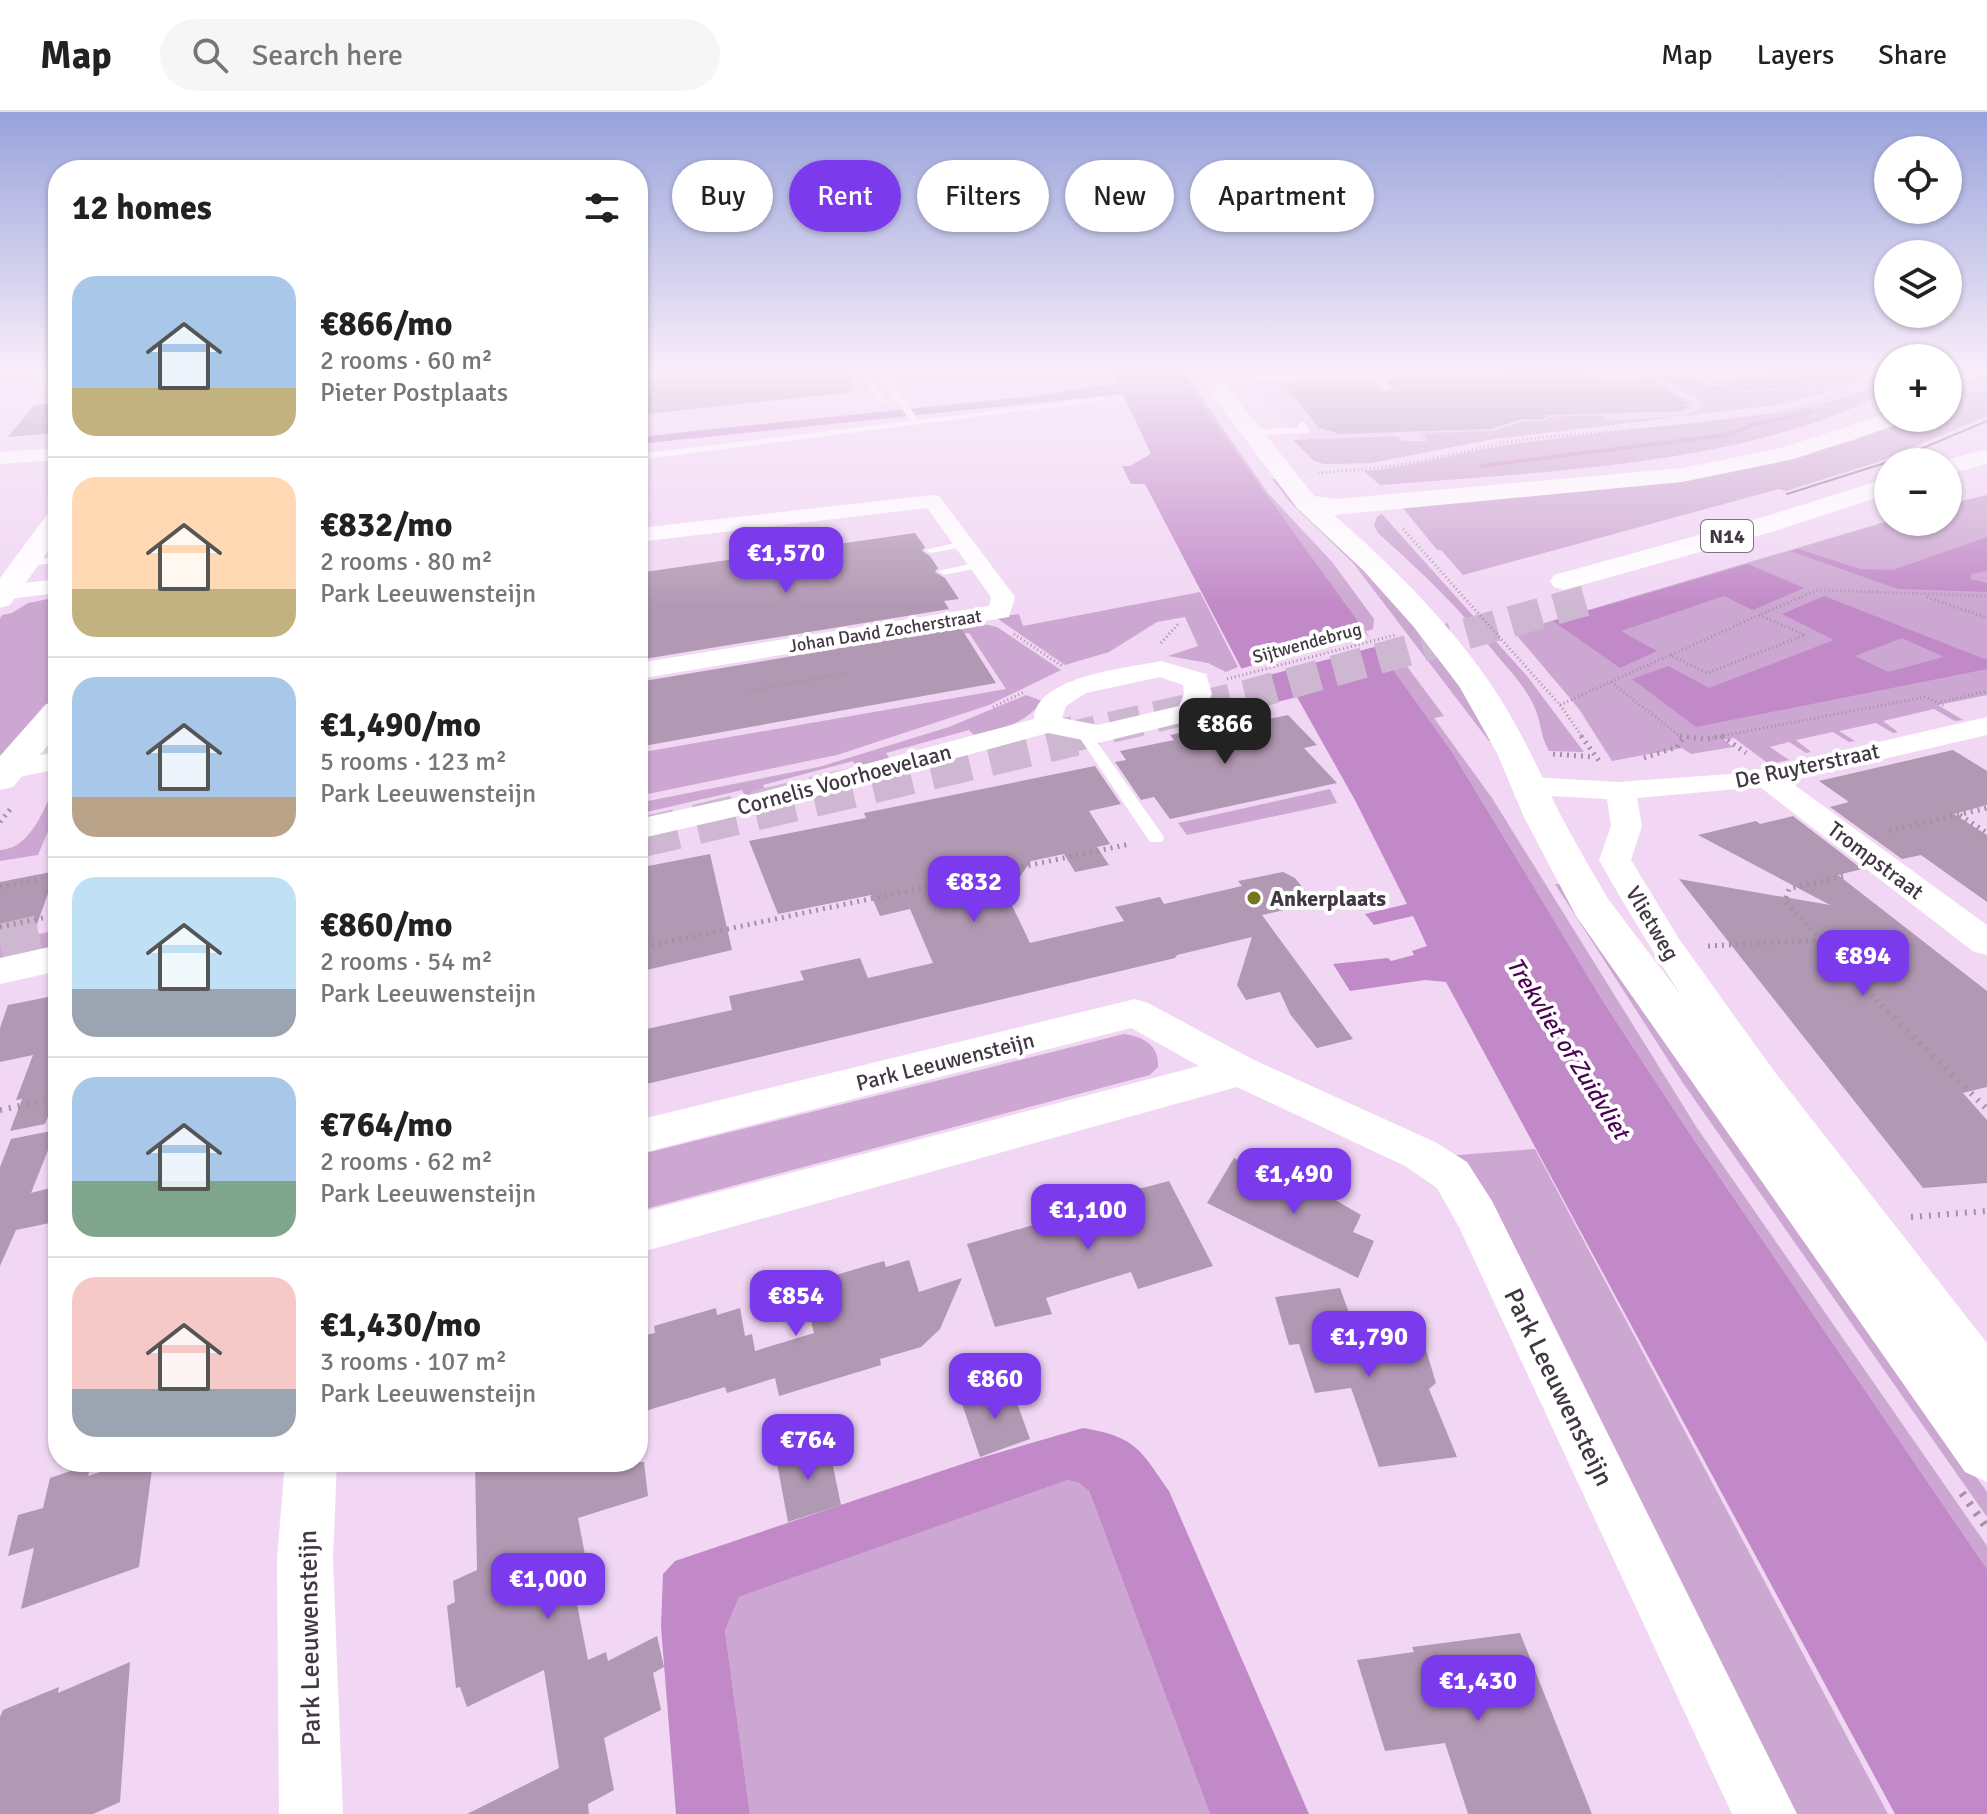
<!DOCTYPE html>
<meta charset="utf-8">
<style>
:root{--surface:#fff;--page:#f6f6f6;--text:#222;--muted:#767676;--line:#e0e0e0;--accent:#7c3aed}
body{margin:0;font-family:Signika,sans-serif;background:var(--page);color:var(--text);height:100vh;display:flex;flex-direction:column;font-size:30px;white-space:nowrap}
*{box-sizing:border-box;margin:0}
p{font-size:26px;color:var(--muted)}
.icon{flex:none;width:44px;height:44px;fill:none;stroke:currentColor;stroke-width:2;stroke-linecap:round;stroke-linejoin:round}
.map{position:relative;flex:1;overflow:hidden}
.side{position:absolute;left:48px;top:48px;width:600px;height:1312px;display:flex;flex-direction:column;background:var(--surface);border-radius:32px;box-shadow:0 2px 6px #0004}
.side>*{flex:none}
.guide{position:absolute;left:672px;top:48px;width:760px;height:72px;display:flex;gap:16px}
.tools{position:absolute;left:1874px;top:24px;display:grid;gap:16px}
.tools a{display:grid;place-items:center;width:88px;height:88px;border-radius:50%;background:var(--surface);box-shadow:0 2px 6px #0004;font-size:40px}
.price{position:absolute;translate:-50% -68px;padding:0 18px;border-radius:16px;background:var(--accent);color:#fff;font-size:26px;line-height:52px;filter:drop-shadow(0 2px 4px #0008)}
.price::after{content:'';position:absolute;left:50%;top:48px;width:24px;height:18px;margin-left:-12px;background:inherit;clip-path:polygon(0 0,100% 0,50% 100%)}
.price.on{background:#222;color:#fff}
ul{padding:0;list-style:none}
li{display:flex;align-items:center;gap:24px;height:200px;padding:0 24px}
li+li{border-top:2px solid var(--line)}
li span{display:grid;place-items:center;flex:none;width:224px;height:160px;border-radius:24px;color:#555}
li>.icon{margin-inline-start:auto}
span .icon{width:96px;height:96px;fill:#fffc;stroke-width:1}
li b{font-size:34px}
h2{display:flex;justify-content:space-between;align-items:center;height:96px;padding:0 24px;font-size:34px}
.tag{padding:0 28px;border-radius:36px;background:var(--surface);box-shadow:0 2px 6px #0004;font-size:28px;line-height:72px}
.tag.on{background:var(--accent);color:#fff}
header{display:flex;align-items:center;gap:48px;box-sizing:border-box;height:112px;padding:0 40px;background:var(--surface);border-bottom:2px solid var(--line)}
header strong{font-size:38px}
nav{display:flex;gap:44px;margin-inline-start:auto;font-size:28px}
.search{width:560px;height:72px;background:var(--page);display:flex;align-items:center;gap:20px;box-sizing:border-box;padding:0 28px;border-radius:44px;color:var(--muted);font-size:30px}
.map>svg:first-child{display:block}
.built{fill:#e9caed}
.green{fill:#cca7d1}
.water{fill:#c189c7;fill-rule:evenodd}
.pier{fill:#f1d7f4}
.lines{fill:none;stroke-linecap:round;stroke-linejoin:round}
.stream{fill:#c189c7;fill-rule:evenodd}
.building{fill:#b198b3}
.primary-tunnel-far1{stroke:#ceb7d1;stroke-width:31;stroke-dasharray:31 15;stroke-linecap:butt}
.primary-tunnel{stroke:#ceb7d1;stroke-width:40;stroke-dasharray:40 20;stroke-linecap:butt}
.path-far3{stroke:#a491a6;stroke-width:3;stroke-dasharray:1 3;stroke-linecap:butt}
.path-far2{stroke:#a491a6;stroke-width:5;stroke-dasharray:2 5;stroke-linecap:butt}
.path-far1{stroke:#a491a6;stroke-width:6;stroke-dasharray:2 7;stroke-linecap:butt}
.path{stroke:#a491a6;stroke-width:8;stroke-dasharray:3 9;stroke-linecap:butt}
.service{fill:#fff;fill-rule:evenodd}
.minor{fill:#fff;fill-rule:evenodd}
.tertiary{fill:#fff;fill-rule:evenodd}
.primary{fill:#fff;fill-rule:evenodd}
.tram{stroke:#8e7d90;stroke-width:2}
.poi-dot{fill:#727720;stroke:#fff;stroke-width:3}
.labels{text-anchor:middle;stroke-width:8;stroke-linejoin:round;paint-order:stroke}
.far-street-label{font-size:18px;fill:#423843;stroke:#fff}
.shield{fill:#fff;stroke:#7b747b;stroke-width:2}
.shield-label{font-size:20px;font-weight:bold;fill:#423843}
.street-label{font-size:22px;fill:#423843;stroke:#fff}
.poi-label{font-size:22px;font-weight:bold;fill:#423843;stroke:#fff;text-anchor:start}
.water-label{font-size:24px;font-style:italic;fill:#4b0254;stroke:#fff}
.near-street-label{font-size:26px;fill:#423843;stroke:#fff}
</style>
<header>
<strong>Map</strong>
<div class="search"><svg class="icon" aria-label="search" viewBox="0 0 24 24"><circle cx="10" cy="10" r="6"/><path d="M15 15l6 6"/></svg>Search here</div>
<nav><a>Map</a><a>Layers</a><a>Share</a></nav>
</header>
<div class="map">
<svg width="1987" height="1702" viewBox="0 0 1987 1702">
<rect width="100%" height="100%" fill="#f1d7f4"/>
<polygon class="built" points="1243,259 1871,259 1846,276 1785,292 1502,324 1349,353 1320,351"/>
<g class="green">
<polygon points="638,259 813,259 638,276"/>
<polygon points="1183,259 1268,381 1333,451 1374,507 1373,517 1364,520 1209,303"/>
<path d="M1792,259h85l-27,14 -66,19 -290,35 -123,24 -47,1 -10,-3 -21,-21 104,-4 6,5h25l-7,-8 72,-2 31,-10h20l5,-4 52,-2 10,6 73,-5 22,-10 -14,-11 -20,-7 3,-2c50,12 125,5 173,-14l-114,14 -49,-5 8,-4 10,5z"/>
<polygon points="1983,259 1987,259 1987,304 1878,350 1786,379 1779,377 1463,463 1441,438 1437,438 1403,396 1671,369 1773,351 1855,328 1912,306 1948,306 1948,285"/>
<path d="M1888,265v14c-139,75 -352,81 -508,94l-16,-14c51,-4 99,-20 150,-27 62,-9 124,-15 187,-22 63,-7 131,-12 187,-45z"/>
<polygon points="1272,367 1277,367 1395,482 1498,628 1489,629 1353,451 1290,390"/>
<polygon points="1987,383 1987,583 1938,593 1963,608 1955,609 1934,597 1883,609 1898,620 1893,621 1876,611 1839,619 1855,629 1849,630 1833,620 1796,628 1811,640 1806,641 1789,630 1770,635 1789,648 1769,652 1734,626 1724,628 1733,635 1691,642 1682,636 1612,649 1579,597 1514,520 1888,409 1948,410 1948,392"/>
<path d="M1382,402l145,162 57,76 -35,-1c-9,-15 -8,-32 -16,-47 -8,-17 -21,-31 -33,-45 -37,-47 -77,-86 -121,-125l-5,-8 3,-9z"/>
<polygon points="1200,480 1238,555 1226,560 1208,551 1168,544 1198,534 1185,505 1157,510 1109,540 1065,553 995,505 1019,502 1023,514"/>
<polygon points="58,485 58,519 54,524 58,524 58,589 0,657 0,507 2,503 12,501 28,491"/>
<polygon points="983,512 997,515 1061,558 989,593 837,643 638,684 638,641 1006,577 969,521 956,523 953,518"/>
<polygon points="1406,553 1444,604 1434,606 1492,686 1697,1016 1987,1434 1987,1457 1688,1019 1606,894 1452,640 1391,558"/>
<path d="M1026,583l16,6c-19,25 -38,26 -68,34l-5,-5 -83,23 3,5 -33,9 -3,-6 -90,24 3,6 -21,5 -3,-6 -104,24v-11l181,-36 130,-40z"/>
<path d="M58,666v29l-20,48 -38,6v-11c33,-1 47,-49 58,-72z"/>
<polygon points="1330,677 1337,691 1187,723 1178,711"/>
<polygon points="1555,772 1568,772 1858,1201 1987,1380 1987,1405 1683,971"/>
<polygon points="58,818 58,838 0,849 0,830"/>
<path d="M1124,922c20,3 35,11 34,33l-8,8 -512,136v-56z"/>
<polygon points="1535,1037 1888,1702 1793,1702 1445,1044"/>
<polygon points="1068,1368 1079,1371 1089,1379 1210,1702 750,1702 725,1519 739,1485"/>
</g>
<g class="water">
<polygon points="1112,259 1183,259 1209,303 1452,640 1606,894 1688,1019 1987,1457 1987,1702 1895,1702 1446,870 1425,868 1350,879 1333,852 1388,846 1391,849 1414,843 1412,839 1427,834 1413,804 1374,813 1365,802 1407,792 1356,690 1297,585 1261,594 1145,372 1131,372 1122,354 1130,354 1151,342 1123,282 638,332 638,326 675,321 1025,285 1117,271"/>
<path d="M1624,259c33,0 59,11 92,15l135,-15 -19,11 -9,1 9,5 -19,-4 -82,8 -33,-1z"/>
<polygon points="1987,425 1987,459 1971,462 1971,467 1987,471 1987,480 1898,477 1790,439 1798,437 1860,457 1893,458"/>
<polygon points="1748,452 1804,476 1753,498 1724,484 1621,519 1657,539 1620,556 1553,509"/>
<path d="M1824,484l158,62 5,2v9l-291,58 -64,-48 36,-13 41,22 125,-48 -52,-26zM1902,526l42,19 -56,15 -33,-16z"/>
<path d="M1083,1316c53,9 57,21 86,63l140,323h-99l-121,-323 -10,-8 -11,-3 -329,117 -14,34 25,183h-74l-15,-187 2,-53 12,-13 302,-102z"/>
</g>
<polygon class="pier" points="1365,521 1378,534 1247,569 1240,557"/>
<g class="lines">
<polygon class="stream" points="1812,298 1814,301 1756,314 1727,325 1481,356 1478,354 1481,352 1726,321 1752,311"/>
</g>
<g class="building">
<polygon points="758,259 851,259 853,280 638,303 638,271"/>
<polygon points="1531,259 1584,259 1598,269 1653,268 1692,293 1684,293 1689,296 1681,297 1685,299 1547,303 1542,308 1522,307 1490,317 1340,322 1319,316 1284,272 1374,269 1382,279 1390,280 1393,277 1387,268 1535,261"/>
<polygon points="58,290 58,321 8,325 34,293"/>
<polygon points="915,421 925,435 922,439 930,444 938,456 935,460 945,466 959,487 944,489 949,497 638,548 638,461"/>
<polygon points="961,516 996,571 638,635 638,570"/>
<polygon points="1288,603 1317,633 1304,636 1337,671 1170,707 1154,685 1141,688 1115,650 1126,648 1120,639 1174,628 1170,623 1262,604 1264,608"/>
<polygon points="1953,638 1987,659 1987,693 1954,702 1987,723 1987,790 1921,743 1902,747 1830,695 1849,690 1819,669"/>
<polygon points="1095,654 1121,692 1089,699 1110,732 1097,735 1109,753 1075,760 1064,742 1031,749 1007,783 1030,831 1124,809 1115,795 1160,785 1164,792 1242,774 1238,769 1283,760 1295,766 1315,791 1262,803 1353,927 1317,936 1290,902 1280,880 1246,888 1237,873 1252,825 1177,843 1175,846 638,974 638,919 732,898 729,884 804,868 800,859 860,846 868,866 933,851 910,797 880,804 871,783 778,802 749,729 866,706 864,701"/>
<polygon points="1793,704 1862,757 1838,763 1987,879 1987,975 1963,981 1987,1008 1987,1071 1923,1076 1679,767 1830,793 1698,723 1756,709 1760,712"/>
<polygon points="710,742 732,838 638,860 638,761 644,760 643,755"/>
<polygon points="56,759 36,815 0,823 0,770"/>
<polygon points="58,883 58,980 45,1012 10,1019 22,987 16,988 33,943 0,950 0,916 8,893"/>
<polygon points="56,1018 31,1081 58,1074 58,1087 50,1111 16,1118 0,1154 0,1055 11,1027"/>
<polygon points="1234,1046 1274,1066 1276,1062 1304,1076 1306,1071 1361,1103 1353,1120 1374,1129 1358,1166 1207,1091"/>
<polygon points="1169,1069 1213,1154 1138,1177 1131,1160 1046,1186 1052,1202 995,1215 967,1132 1096,1095 1093,1089"/>
<polygon points="909,1148 919,1180 962,1166 940,1217 921,1235 880,1247 881,1253 779,1284 775,1266 727,1281 725,1275 642,1300 638,1225 655,1221 654,1214 716,1196 717,1203 740,1196 745,1224 752,1222 755,1239 814,1221 803,1178 827,1171 826,1166 866,1154 884,1149 886,1155"/>
<polygon points="1340,1176 1365,1245 1426,1238 1436,1271 1429,1277 1457,1345 1379,1355 1351,1276 1315,1281 1299,1232 1289,1233 1275,1185"/>
<polygon points="1011,1274 1030,1327 980,1345 961,1289"/>
<polygon points="828,1330 841,1393 788,1410 776,1346"/>
<polygon points="132,1350 153,1350 139,1455 21,1497 34,1436 8,1444 18,1403 43,1396 50,1366 91,1352 88,1364"/>
<polygon points="475,1350 644,1350 648,1384 578,1406 590,1469 574,1477 588,1548 606,1540 608,1549 657,1524 664,1555 653,1561 661,1598 604,1626 614,1678 588,1692 589,1702 467,1702 559,1656 544,1558 467,1595 460,1575 456,1576 447,1494 455,1490 453,1469 477,1458"/>
<polygon points="1520,1521 1592,1702 1468,1702 1445,1631 1385,1639 1357,1548 1414,1540 1412,1535"/>
<polygon points="130,1550 120,1690 93,1702 0,1702 0,1605 3,1598 59,1575 58,1581"/>
</g>
<g class="lines">
<polyline class="primary-tunnel-far1" points="1066,626 1248,583 1595,486"/>
<g class="primary-tunnel">
<polyline points="638,726 1075,624"/>
<polyline points="0,832 58,819"/>
</g>
<g class="path-far3">
<path d="M1318,361c34,-3 69,-5 102,-12 34,-6 67,-16 101,-21 121,-16 258,-6 367,-68"/>
<polyline points="1403,417 1560,593 1583,626"/>
<polyline points="1927,485 1987,506"/>
<polyline points="1014,522 1062,554"/>
<polyline points="1161,531 1179,511"/>
<polyline points="1671,543 1759,503"/>
<polyline points="1227,567 1395,523"/>
<polyline points="1611,570 1682,626"/>
<polyline points="749,579 851,560"/>
<polyline points="1941,590 1987,579"/>
<polyline points="1560,593 1670,543 1707,561 1805,523 1759,503 1818,478 1987,484"/>
<polyline points="993,595 1024,580"/>
<polyline points="1712,626 1925,585 1945,594"/>
</g>
<g class="path-far2">
<polyline points="1581,624 1600,650"/>
<polyline points="1680,624 1705,627 1723,624"/>
<polyline points="1722,624 1746,641"/>
<polyline points="1553,642 1595,645"/>
<polyline points="1644,646 1677,635 1683,626"/>
<polyline points="1960,703 1987,721"/>
<polyline points="0,710 12,695"/>
<polyline points="1889,719 1987,696"/>
<polyline points="1843,764 1789,777 1785,789 1883,895"/>
<polyline points="0,775 57,764"/>
<polyline points="0,815 43,806"/>
<polyline points="1708,834 1822,828"/>
<polyline points="638,836 1130,732"/>
</g>
<g class="path-far1">
<polyline points="1881,893 1987,997"/>
<polyline points="0,998 58,986"/>
<polyline points="1911,1105 1987,1099"/>
</g>
<polyline class="path" points="1962,1381 1987,1416"/>
<g class="service">
<polygon points="858,259 866,259 885,290 879,290"/>
<polygon points="876,259 884,259 919,308 1103,285 1107,288 638,348 638,342 910,309"/>
<polygon points="1587,259 1685,259 1688,261 1684,264 1598,266"/>
<polygon points="1372,260 1378,260 1390,277 1384,277"/>
<polygon points="1302,310 1307,313 1309,321 1250,323 1245,320 1250,317 1299,316 1297,313"/>
<polygon points="964,429 970,432 968,434 931,441 925,438"/>
<polygon points="58,445 58,451 25,454 19,451 25,448"/>
<polygon points="979,450 983,451 983,455 944,463 938,459"/>
<polygon points="1082,615 1087,616 1162,722 1164,726 1162,730 1150,730 1075,619"/>
</g>
<g class="minor">
<polygon points="1275,259 1431,259 1423,264 1208,271 1199,266 1208,261"/>
<polygon points="58,336 58,348 0,352 0,340"/>
<polygon points="933,383 940,385 1015,485 1009,505 638,567 638,551 989,494 991,485 927,396 638,430 638,416"/>
<polygon points="58,467 58,481 0,488 0,474"/>
<path d="M1161,549l45,13 6,20 -11,24 -103,25 -50,-10 -275,75 -135,31v-20l120,-26 276,-74c1,-43 94,-51 127,-58zM1160,565l23,8 1,9 -5,12 -81,19 -36,-7 4,-12 20,-13z"/>
<path d="M1987,605v18l-198,46 198,144v30l-13,-3 -214,-165 -123,11 5,28 -11,34 48,79 95,132 213,272v63l-17,-7c-129,-176 -264,-349 -371,-539l12,-34 -4,-27 -77,-4 -11,-3 -4,-6 4,-6 11,-3 88,5 126,-9z"/>
<polygon points="58,639 58,657 0,669 0,653"/>
<polygon points="58,833 58,859 0,872 0,846"/>
<polygon points="1135,887 1148,891 1254,948 1435,1030 1467,1050 1492,1089 1797,1702 1732,1702 1459,1115 1437,1076 1405,1054 1237,975 638,1141 638,1101 1199,954 1131,916 638,1042 638,1008"/>
<polygon points="285,1350 337,1350 333,1447 343,1702 279,1702 277,1447"/>
</g>
<g class="tertiary">
<path d="M1194,259h21l99,125 22,3 346,-31 99,-20 107,-35v5h17l-3,5 -108,36 -112,23 -348,33c56,49 111,103 154,165 29,42 50,88 72,134 15,29 32,57 48,85l379,499v84l-22,-10 -389,-556 -53,-101 -26,-62 -38,-67 -46,-60 -50,-56 -66,-62z"/>
<polygon points="1954,259 1976,259 1956,281 1948,282 1948,264"/>
<polygon points="58,398 58,425 10,493 0,496 0,466 49,400"/>
<polygon points="58,589 58,621 13,675 0,678 0,644 46,592"/>
</g>
<g class="primary">
<polygon points="1987,337 1987,352 1948,362 1948,350 1939,350"/>
<polygon points="1888,366 1888,382 1775,419 1564,478 1554,475 1550,469 1554,463 1757,407"/>
</g>
<g class="tram">
<polyline points="1890,350 1987,309"/>
<polyline points="1787,382 1888,350"/>
</g>
</g>
<linearGradient id="sky" x2="0" y2="1"><stop stop-color="#98a3db"/><stop offset="0.52" stop-color="#f9edfa"/><stop offset="1" stop-color="#f9edfa" stop-opacity="0"/></linearGradient>
<rect width="1987" height="497" fill="url(#sky)"/>
<circle class="poi-dot" cx="1254" cy="786" r="8"/>
<g class="labels">
<g class="far-street-label">
<text transform="translate(885 519) rotate(-9)" y="6">Johan David Zocherstraat</text>
<text transform="translate(1307 531) rotate(-15)" y="6">Sijtwendebrug</text>
</g>
<rect class="shield" x="1701" y="408" width="52" height="32" rx="6"/>
<g class="shield-label">
<text x="1727" y="431">N14</text>
</g>
<g class="street-label">
<text transform="translate(1807 653) rotate(-12)" y="8">De Ruyterstraat</text>
<text transform="translate(844 667) rotate(-15)" y="8">Cornelis Voorhoevelaan</text>
<text transform="translate(1876 748) rotate(37)" y="8">Trompstraat</text>
<text transform="translate(1653 811) rotate(59)" y="8">Vlietweg</text>
<text transform="translate(945 949) rotate(-14)" y="8">Park Leeuwensteijn</text>
</g>
<g class="poi-label">
<text x="1270" y="794">Ankerplaats</text>
</g>
<g class="water-label">
<text transform="translate(1568 936) rotate(58)" y="8">Trekvliet of Zuidvliet</text>
</g>
<g class="near-street-label">
<text transform="translate(1559 1275) rotate(64)" y="9">Park Leeuwensteijn</text>
<text transform="translate(309 1526) rotate(-91)" y="9">Park Leeuwensteijn</text>
</g>
</g>
</svg>
<div class="tools">
<a><svg class="icon" aria-label="locate" viewBox="0 0 24 24"><circle cx="12" cy="12" r="6"/><path d="M12 2v4M12 18v4M2 12h4M18 12h4"/></svg></a>
<a><svg class="icon" aria-label="layers" viewBox="0 0 24 24"><path d="M12 4l9 5-9 5-9-5zM3 14l9 5 9-5"/></svg></a>
<a>+</a>
<a>−</a>
</div>
<b class="price" style="left:786px;top:483px">€1,570</b>
<b class="price on" style="left:1225px;top:654px">€866</b>
<b class="price" style="left:974px;top:812px">€832</b>
<b class="price" style="left:1863px;top:886px">€894</b>
<b class="price" style="left:1294px;top:1104px">€1,490</b>
<b class="price" style="left:1088px;top:1140px">€1,100</b>
<b class="price" style="left:796px;top:1226px">€854</b>
<b class="price" style="left:1369px;top:1267px">€1,790</b>
<b class="price" style="left:995px;top:1309px">€860</b>
<b class="price" style="left:808px;top:1370px">€764</b>
<b class="price" style="left:548px;top:1509px">€1,000</b>
<b class="price" style="left:1478px;top:1611px">€1,430</b>
<div class="guide">
<a class="tag">Buy</a>
<a class="tag on">Rent</a>
<a class="tag">Filters</a>
<a class="tag">New</a>
<a class="tag">Apartment</a>
</div>
<section class="side">
<h2>12 homes<svg class="icon" aria-label="filters" viewBox="0 0 24 24"><path d="M4 7h16M4 17h16"/><circle cx="9" cy="7" r="2"/><circle cx="15" cy="17" r="2"/></svg></h2>
<ul>
<li><span style="background:linear-gradient(#a9c7e8 70%,#c2b280 0)"><svg class="icon" aria-label="home" viewBox="0 0 24 24"><path d="M3 11l9-7 9 7M6 9v11h12V9"/></svg></span><div><b>€866/mo</b><p>2 rooms · 60 m²</p><p>Pieter Postplaats</p></div></li>
<li><span style="background:linear-gradient(#ffd9b3 70%,#c2b280 0)"><svg class="icon" aria-label="home" viewBox="0 0 24 24"><path d="M3 11l9-7 9 7M6 9v11h12V9"/></svg></span><div><b>€832/mo</b><p>2 rooms · 80 m²</p><p>Park Leeuwensteijn</p></div></li>
<li><span style="background:linear-gradient(#a9c7e8 75%,#b9a48a 0)"><svg class="icon" aria-label="home" viewBox="0 0 24 24"><path d="M3 11l9-7 9 7M6 9v11h12V9"/></svg></span><div><b>€1,490/mo</b><p>5 rooms · 123 m²</p><p>Park Leeuwensteijn</p></div></li>
<li><span style="background:linear-gradient(#bfe0f5 70%,#9aa5b1 0)"><svg class="icon" aria-label="home" viewBox="0 0 24 24"><path d="M3 11l9-7 9 7M6 9v11h12V9"/></svg></span><div><b>€860/mo</b><p>2 rooms · 54 m²</p><p>Park Leeuwensteijn</p></div></li>
<li><span style="background:linear-gradient(#a9c7e8 65%,#7fa58c 0)"><svg class="icon" aria-label="home" viewBox="0 0 24 24"><path d="M3 11l9-7 9 7M6 9v11h12V9"/></svg></span><div><b>€764/mo</b><p>2 rooms · 62 m²</p><p>Park Leeuwensteijn</p></div></li>
<li><span style="background:linear-gradient(#f6c9c9 70%,#9aa5b1 0)"><svg class="icon" aria-label="home" viewBox="0 0 24 24"><path d="M3 11l9-7 9 7M6 9v11h12V9"/></svg></span><div><b>€1,430/mo</b><p>3 rooms · 107 m²</p><p>Park Leeuwensteijn</p></div></li>
</ul>
</section>
</div>
